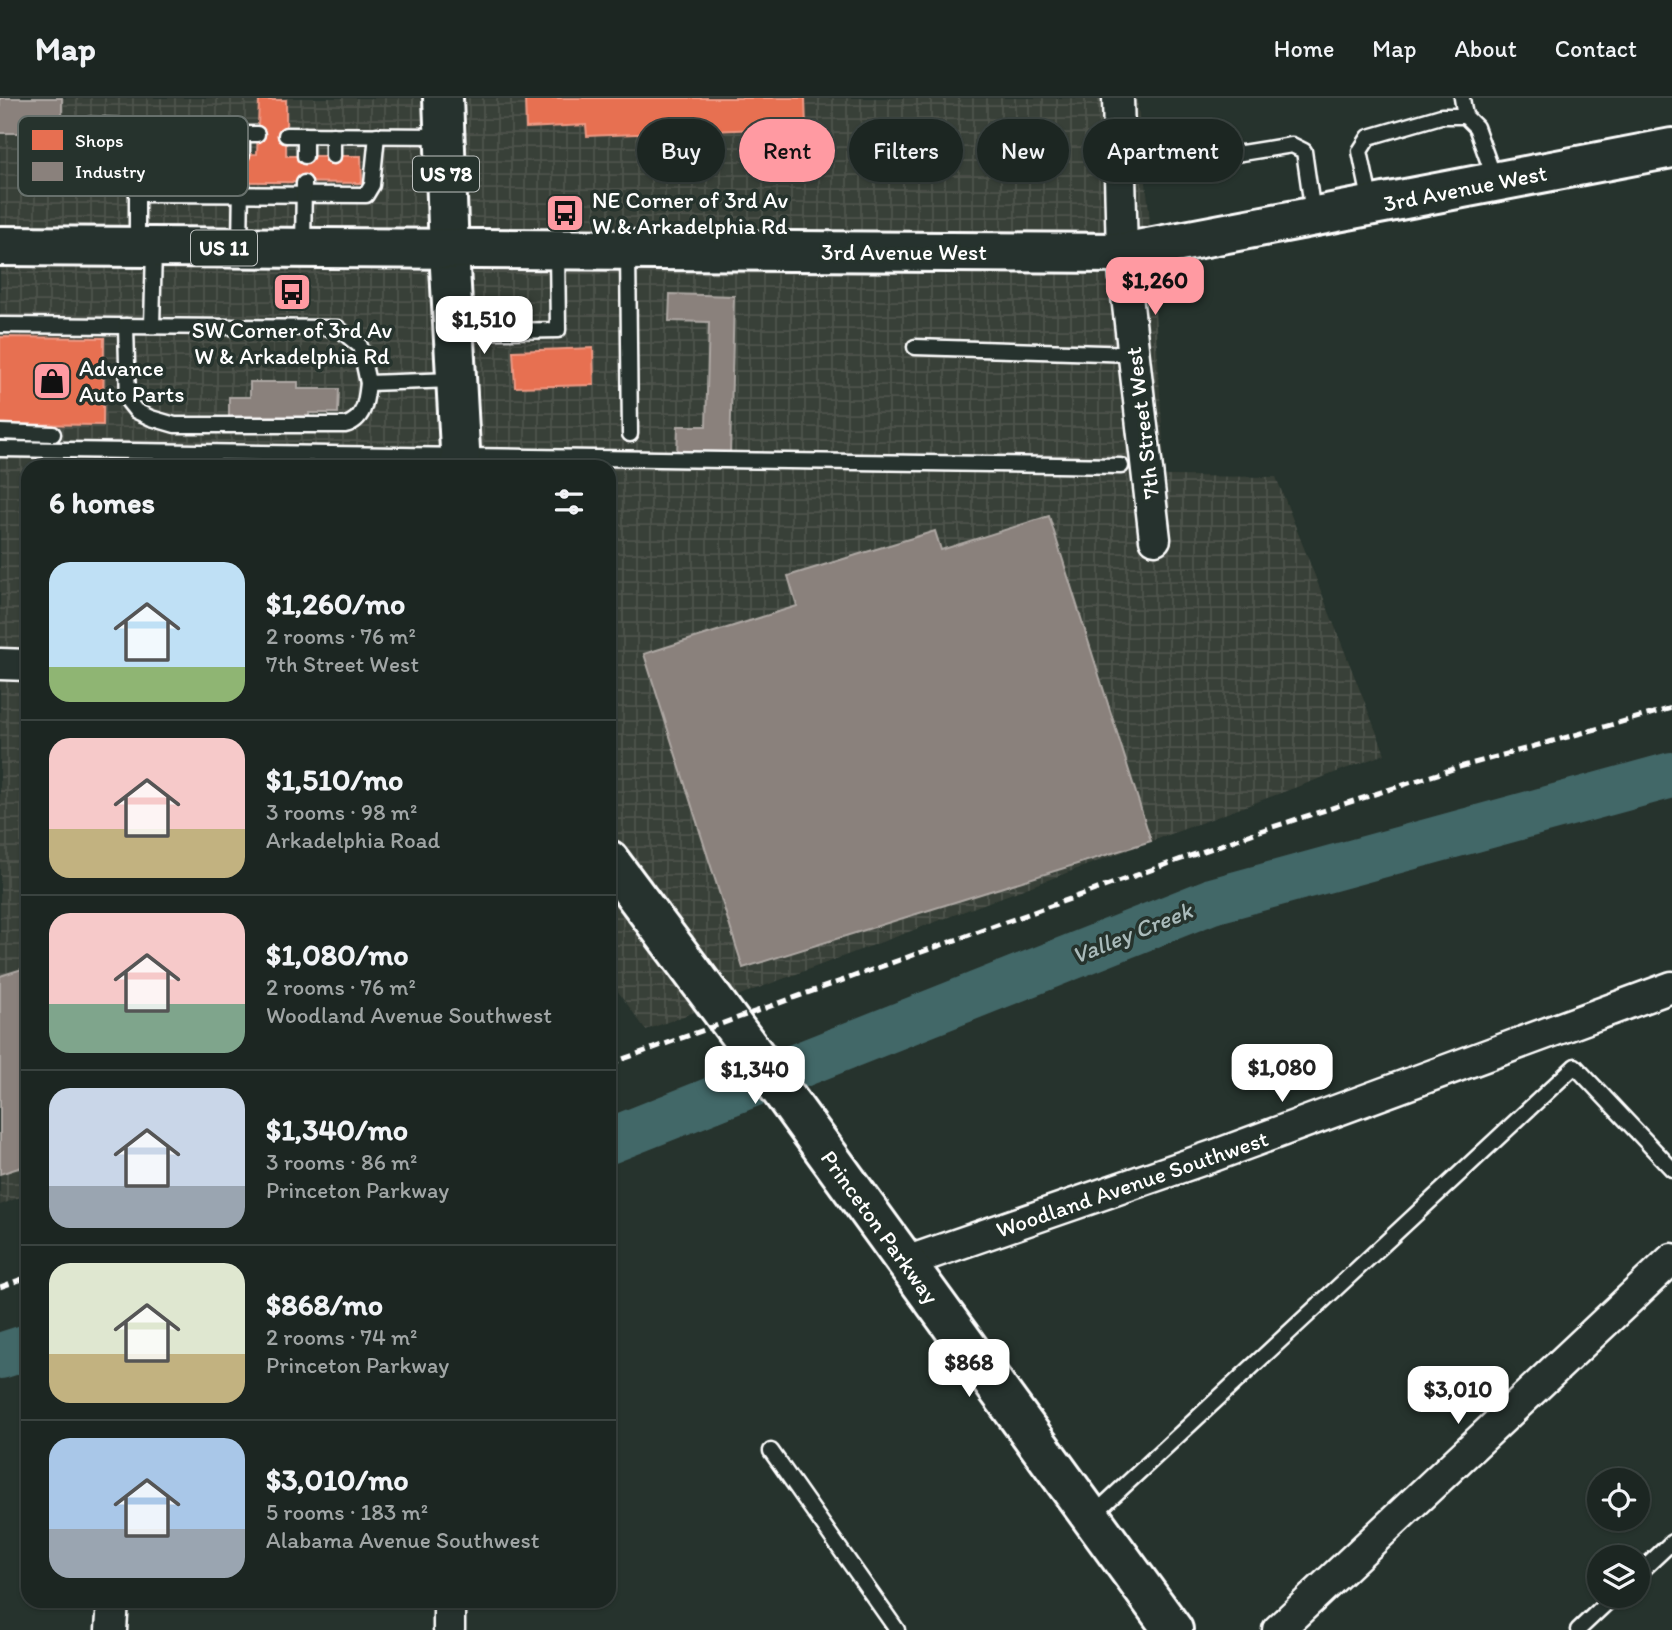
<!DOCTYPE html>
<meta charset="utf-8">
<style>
:root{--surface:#1c2622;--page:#252e2a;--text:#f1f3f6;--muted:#a0a5a5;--line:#3a4340;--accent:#ff9aa2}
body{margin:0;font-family:Itim,sans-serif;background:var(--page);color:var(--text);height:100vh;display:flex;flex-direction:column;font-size:26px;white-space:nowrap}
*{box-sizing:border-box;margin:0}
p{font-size:23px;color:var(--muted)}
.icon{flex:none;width:38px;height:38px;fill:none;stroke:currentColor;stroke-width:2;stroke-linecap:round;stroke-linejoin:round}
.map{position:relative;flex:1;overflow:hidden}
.drawer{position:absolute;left:21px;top:362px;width:595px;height:1148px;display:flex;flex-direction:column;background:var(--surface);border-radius:21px;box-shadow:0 2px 5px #0004,0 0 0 2px var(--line)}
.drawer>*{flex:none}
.banner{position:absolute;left:637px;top:21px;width:665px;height:63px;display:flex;gap:14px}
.tools{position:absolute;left:1587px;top:1370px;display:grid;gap:14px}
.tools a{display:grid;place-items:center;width:63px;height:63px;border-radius:50%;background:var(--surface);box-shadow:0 2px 5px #0004,0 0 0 2px var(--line);font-size:35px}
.price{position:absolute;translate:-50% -60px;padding:0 16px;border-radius:14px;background:#fff;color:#222;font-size:23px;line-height:46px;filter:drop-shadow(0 2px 4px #0008)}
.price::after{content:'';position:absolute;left:50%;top:42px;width:21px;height:16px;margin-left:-10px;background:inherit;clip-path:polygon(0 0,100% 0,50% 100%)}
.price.active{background:var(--accent);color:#111}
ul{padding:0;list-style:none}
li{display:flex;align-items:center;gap:21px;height:175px;padding:0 28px}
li+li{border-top:2px solid var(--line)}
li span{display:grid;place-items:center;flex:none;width:196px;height:140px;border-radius:21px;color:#555}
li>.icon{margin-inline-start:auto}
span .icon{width:84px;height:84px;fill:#fffc;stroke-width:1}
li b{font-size:30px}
h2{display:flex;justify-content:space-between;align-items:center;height:84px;padding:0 28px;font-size:30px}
.tag{padding:0 24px;border-radius:32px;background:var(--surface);box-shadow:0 2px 5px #0004,0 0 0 2px var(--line);font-size:24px;line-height:63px}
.tag.active{background:var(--accent);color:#111}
header{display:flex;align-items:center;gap:42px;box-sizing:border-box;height:98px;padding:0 35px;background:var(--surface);border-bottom:2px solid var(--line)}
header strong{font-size:33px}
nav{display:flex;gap:38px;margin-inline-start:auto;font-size:24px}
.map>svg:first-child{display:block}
.industrial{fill:url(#industrial-grid)}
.shops{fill:#e76f51;stroke:#ee9a85;stroke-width:2}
.industry{fill:#8a817c;stroke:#ada7a3;stroke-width:2}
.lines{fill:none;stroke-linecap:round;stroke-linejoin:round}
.river{stroke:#436768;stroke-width:46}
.lane-casing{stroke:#fff;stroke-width:19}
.street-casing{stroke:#fff;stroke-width:35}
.secondary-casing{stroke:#fff;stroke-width:44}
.primary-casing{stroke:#fff;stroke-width:44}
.lane{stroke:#26332d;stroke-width:14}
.street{stroke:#26332d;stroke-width:30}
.secondary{stroke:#26332d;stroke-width:38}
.primary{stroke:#26332d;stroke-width:38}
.rail{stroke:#fff;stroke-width:5;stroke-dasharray:10 5;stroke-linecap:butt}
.labels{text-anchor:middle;stroke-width:7;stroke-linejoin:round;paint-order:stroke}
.shield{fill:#26332d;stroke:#bec2c0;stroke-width:2}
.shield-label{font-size:21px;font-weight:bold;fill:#fff}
.street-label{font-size:23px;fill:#fff;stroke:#26332d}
.poi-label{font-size:23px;fill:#fff;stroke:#26332d;text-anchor:start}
.water-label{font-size:24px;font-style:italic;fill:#abb;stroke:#26332d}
.key{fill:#26332d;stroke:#67706c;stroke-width:2}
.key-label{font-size:19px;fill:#fff}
</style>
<header>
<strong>Map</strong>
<nav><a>Home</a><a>Map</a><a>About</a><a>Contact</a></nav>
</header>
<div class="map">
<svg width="1672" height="1532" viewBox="0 0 1672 1532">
<defs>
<pattern id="industrial-grid" width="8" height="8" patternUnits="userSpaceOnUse" patternTransform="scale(1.75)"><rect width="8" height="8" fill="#394037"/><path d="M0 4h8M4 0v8" fill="none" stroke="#4d534b"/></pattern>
</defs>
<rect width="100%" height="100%" fill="#26332d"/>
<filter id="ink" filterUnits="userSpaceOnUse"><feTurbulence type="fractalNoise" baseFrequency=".0143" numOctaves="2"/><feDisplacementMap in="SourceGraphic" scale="14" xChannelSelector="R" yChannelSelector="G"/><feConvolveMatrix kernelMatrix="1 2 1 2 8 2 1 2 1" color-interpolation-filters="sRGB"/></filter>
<g filter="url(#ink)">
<polygon class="industrial" points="0,0 1137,0 1149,113 1165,378 1276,379 1385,656 646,932 609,881 609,369 28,369 28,1096 0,1107"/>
<g class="shops">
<polygon points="525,0 805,0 806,29 587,38 586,27 526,30"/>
<polygon points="259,2 286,2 286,58 361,58 362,85 180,83 180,57 257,56"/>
<polygon points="0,239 104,240 103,327 0,326"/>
<polygon points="593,250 594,287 515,289 513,253"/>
</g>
<g class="industry">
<rect x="0" y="0" width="62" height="35"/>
<polygon points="670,196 734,198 730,358 677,356 678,328 706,328 709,224 669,223"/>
<polygon points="250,284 298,284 298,291 339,291 338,315 309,315 309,323 229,322 229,299 250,299"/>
<polygon points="1049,418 1151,743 743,870 644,556 797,508 788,478 935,433 941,452"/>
<polygon points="28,869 28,1067 0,1076 0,878"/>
</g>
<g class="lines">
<g class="river">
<polyline points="609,1043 1212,803 1672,677"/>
<polyline points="0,1258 28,1249"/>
</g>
<g class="lane-casing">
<g id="lane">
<polyline points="1462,0 1465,18"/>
<polyline points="89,27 117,28 137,37"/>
<polyline points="286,37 443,38"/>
<polyline points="333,37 333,58"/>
<polyline points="209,56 209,36"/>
<polyline points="242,56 242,36"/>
<polyline points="305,58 305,37"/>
<polyline points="1120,68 1192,63 1292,47 1304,53 1313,116"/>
<polyline points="137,96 366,97 372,87 377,37"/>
<polyline points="1371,106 1360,53 1369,39 1441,18 1465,18 1476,29 1495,82"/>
<polyline points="137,146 137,37 257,36"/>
<polyline points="240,149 241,84"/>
<polyline points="303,150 304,85"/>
<polyline points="628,154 630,336"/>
<polyline points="0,227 338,230 360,248 368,285 454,282"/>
<path d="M126,228l2,75 8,10 15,7 24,7h170c20,-5 21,-25 23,-42"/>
<polyline points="152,228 154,151"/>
<polyline points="455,234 558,232 557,153"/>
<polyline points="915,249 1134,256"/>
<polyline points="0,334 53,336"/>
<polyline points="0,351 1121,368"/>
<polyline points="771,1353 897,1532"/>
<polyline points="1093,1417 1575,968 1672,1071"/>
<polyline points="1638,1476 1672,1444"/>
<polyline points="1578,1532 1614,1498"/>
</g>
</g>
<g class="street-casing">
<g id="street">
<polyline points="1118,0 1122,155 1155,441"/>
<polyline points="0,566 28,567"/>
<polyline points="906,1164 1216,1057 1672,889"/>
<polyline points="111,1532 113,1503"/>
<polyline points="449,1532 449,1503"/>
<polyline points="1278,1532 1672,1161"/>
</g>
</g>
<g class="secondary-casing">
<g id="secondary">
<polyline points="449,152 461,369"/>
<polyline points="609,762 774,983 1173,1532"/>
</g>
</g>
<g class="primary-casing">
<g id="primary">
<polyline points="443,0 449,152"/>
<polyline points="0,148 1122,155 1672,50"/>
</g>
</g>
<use href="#lane" class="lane"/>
<use href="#street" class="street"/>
<use href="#secondary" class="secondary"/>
<use href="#primary" class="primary"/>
<g class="rail">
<polyline points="609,966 1257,734 1456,670 1672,610"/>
<polyline points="0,1189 28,1179"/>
</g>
</g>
</g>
<defs>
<g id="bus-square" transform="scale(2.0125)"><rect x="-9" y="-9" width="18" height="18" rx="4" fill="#ff9aa2" stroke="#26332d"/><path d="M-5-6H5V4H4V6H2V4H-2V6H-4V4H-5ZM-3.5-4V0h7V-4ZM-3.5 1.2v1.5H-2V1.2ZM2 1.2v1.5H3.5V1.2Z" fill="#111"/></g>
<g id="shop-square" transform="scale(2.0125)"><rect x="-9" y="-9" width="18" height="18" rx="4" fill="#ff9aa2" stroke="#26332d"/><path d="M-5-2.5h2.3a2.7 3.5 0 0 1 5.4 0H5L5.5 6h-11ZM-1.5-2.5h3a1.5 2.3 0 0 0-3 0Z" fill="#111"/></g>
</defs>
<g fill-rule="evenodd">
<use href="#bus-square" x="565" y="115"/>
<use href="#bus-square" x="292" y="194"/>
<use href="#shop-square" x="52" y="283"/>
</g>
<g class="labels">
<g class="shield">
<rect x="413" y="58.5" width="66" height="35" rx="5"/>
<rect x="191" y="132.5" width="66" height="35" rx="5"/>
</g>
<g class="shield-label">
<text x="446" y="83">US 78</text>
<text x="224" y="157">US 11</text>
</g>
<g class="street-label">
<text transform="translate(1465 90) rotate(-11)" y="8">3rd Avenue West</text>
<text x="904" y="162">3rd Avenue West</text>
<text transform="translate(1142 325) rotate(-97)" y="8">7th Street West</text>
<text transform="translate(1132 1086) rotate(-19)" y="8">Woodland Avenue Southwest</text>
<text transform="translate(880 1129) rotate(54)" y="8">Princeton Parkway</text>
</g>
<g class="poi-label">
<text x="592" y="110">NE Corner of 3rd Av<tspan x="592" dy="26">W &amp; Arkadelphia Rd</tspan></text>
<text x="292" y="240" text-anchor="middle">SW Corner of 3rd Av<tspan x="292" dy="26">W &amp; Arkadelphia Rd</tspan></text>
<text x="79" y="278">Advance<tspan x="79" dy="26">Auto Parts</tspan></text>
</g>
<g class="water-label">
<text transform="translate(1132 835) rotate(-22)" y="8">Valley Creek</text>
</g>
</g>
<rect x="18" y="18" width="230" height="80" rx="10" class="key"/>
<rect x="32" y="32" width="31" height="20" fill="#e76f51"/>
<rect x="32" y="64" width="31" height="19" fill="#8a817c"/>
<g class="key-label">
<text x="75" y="49">Shops</text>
<text x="75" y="80">Industry</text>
</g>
</svg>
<div class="tools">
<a><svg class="icon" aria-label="locate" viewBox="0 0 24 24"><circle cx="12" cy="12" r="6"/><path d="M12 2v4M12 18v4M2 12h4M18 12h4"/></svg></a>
<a><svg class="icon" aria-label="layers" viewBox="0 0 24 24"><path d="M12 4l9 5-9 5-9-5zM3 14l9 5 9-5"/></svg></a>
</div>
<b class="price active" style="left:1155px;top:219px">$1,260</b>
<b class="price" style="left:484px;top:258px">$1,510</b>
<b class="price" style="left:1282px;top:1006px">$1,080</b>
<b class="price" style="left:755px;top:1008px">$1,340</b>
<b class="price" style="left:969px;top:1301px">$868</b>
<b class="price" style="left:1458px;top:1328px">$3,010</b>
<div class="banner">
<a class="tag">Buy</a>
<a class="tag active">Rent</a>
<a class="tag">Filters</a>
<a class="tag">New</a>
<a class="tag">Apartment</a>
</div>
<section class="drawer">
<h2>6 homes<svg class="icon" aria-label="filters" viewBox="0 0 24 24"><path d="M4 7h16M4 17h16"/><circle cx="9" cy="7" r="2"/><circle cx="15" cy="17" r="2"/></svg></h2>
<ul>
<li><span style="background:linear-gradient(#bfe0f5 75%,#8fb573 0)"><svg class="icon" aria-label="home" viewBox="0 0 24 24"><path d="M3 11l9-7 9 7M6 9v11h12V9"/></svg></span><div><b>$1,260/mo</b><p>2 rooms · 76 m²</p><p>7th Street West</p></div></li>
<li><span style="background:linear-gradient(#f6c9c9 65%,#c2b280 0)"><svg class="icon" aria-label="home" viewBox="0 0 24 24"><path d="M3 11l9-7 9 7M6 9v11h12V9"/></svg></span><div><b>$1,510/mo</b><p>3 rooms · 98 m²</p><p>Arkadelphia Road</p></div></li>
<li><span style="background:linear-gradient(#f6c9c9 65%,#7fa58c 0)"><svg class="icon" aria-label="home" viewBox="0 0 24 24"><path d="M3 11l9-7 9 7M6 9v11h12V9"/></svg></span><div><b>$1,080/mo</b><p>2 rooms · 76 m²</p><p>Woodland Avenue Southwest</p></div></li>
<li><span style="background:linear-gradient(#c9d6e8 70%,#9aa5b1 0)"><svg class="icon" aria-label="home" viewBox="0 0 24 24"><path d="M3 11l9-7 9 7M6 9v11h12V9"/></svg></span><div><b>$1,340/mo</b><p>3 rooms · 86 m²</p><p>Princeton Parkway</p></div></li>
<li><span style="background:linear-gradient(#dfe7d0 65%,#c2b280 0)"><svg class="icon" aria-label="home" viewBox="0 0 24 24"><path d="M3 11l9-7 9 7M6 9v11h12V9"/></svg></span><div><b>$868/mo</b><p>2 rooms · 74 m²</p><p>Princeton Parkway</p></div></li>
<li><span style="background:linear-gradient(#a9c7e8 65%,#9aa5b1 0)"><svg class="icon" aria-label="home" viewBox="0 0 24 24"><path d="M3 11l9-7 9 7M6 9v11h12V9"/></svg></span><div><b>$3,010/mo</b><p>5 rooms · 183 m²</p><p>Alabama Avenue Southwest</p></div></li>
</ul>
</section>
</div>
